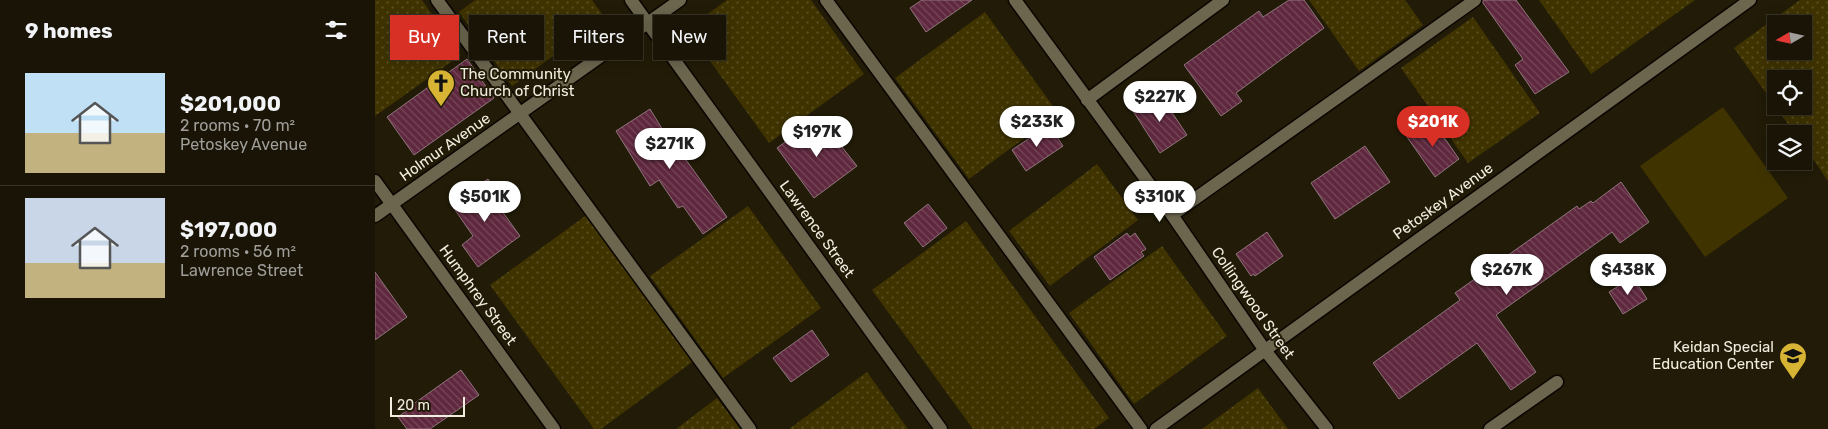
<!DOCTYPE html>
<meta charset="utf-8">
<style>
:root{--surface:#191405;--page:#262113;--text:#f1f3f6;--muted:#9f9e9a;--line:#373327;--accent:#d93025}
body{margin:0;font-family:Rubik,sans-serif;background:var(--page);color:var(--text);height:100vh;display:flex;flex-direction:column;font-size:19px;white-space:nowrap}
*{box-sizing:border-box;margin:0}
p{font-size:16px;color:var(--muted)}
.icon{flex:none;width:28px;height:28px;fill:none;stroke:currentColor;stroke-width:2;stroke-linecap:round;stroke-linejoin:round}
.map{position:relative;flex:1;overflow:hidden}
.drawer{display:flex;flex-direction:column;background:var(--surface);width:375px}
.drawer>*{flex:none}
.banner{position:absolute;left:15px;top:15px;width:475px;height:45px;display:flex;gap:10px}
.needle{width:32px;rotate:261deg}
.buttons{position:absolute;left:1392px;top:15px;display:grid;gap:10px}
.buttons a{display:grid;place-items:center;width:45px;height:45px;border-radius:0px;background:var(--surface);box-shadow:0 2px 12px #0003,0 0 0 1px var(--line);font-size:25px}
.scale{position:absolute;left:15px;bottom:12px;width:75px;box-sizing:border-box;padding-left:5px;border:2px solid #f1ede0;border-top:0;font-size:14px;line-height:18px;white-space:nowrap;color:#f1ede0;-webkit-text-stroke:4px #211b07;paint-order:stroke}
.price{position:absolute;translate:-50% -42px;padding:0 11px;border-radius:18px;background:#fff;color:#222;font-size:16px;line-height:32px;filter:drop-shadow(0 1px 2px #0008)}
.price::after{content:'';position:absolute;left:50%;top:30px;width:15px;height:11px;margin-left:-8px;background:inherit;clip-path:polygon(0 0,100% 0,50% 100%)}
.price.selected{background:var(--accent);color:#fff}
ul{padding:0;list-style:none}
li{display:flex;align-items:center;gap:15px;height:125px;padding:0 25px}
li+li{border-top:1px solid var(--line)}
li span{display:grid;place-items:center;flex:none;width:140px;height:100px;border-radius:0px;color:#555}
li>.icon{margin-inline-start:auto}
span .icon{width:60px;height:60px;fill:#fffc;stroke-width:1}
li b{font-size:21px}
h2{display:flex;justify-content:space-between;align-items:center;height:60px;padding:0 25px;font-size:21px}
.chip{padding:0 18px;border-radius:0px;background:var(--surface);box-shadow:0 2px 12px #0003,0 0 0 1px var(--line);font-size:18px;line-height:45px}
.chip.selected{background:var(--accent);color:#fff}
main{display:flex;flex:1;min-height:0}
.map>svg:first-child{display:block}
.green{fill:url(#green-dots);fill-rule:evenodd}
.pitch{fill:#3f3300}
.building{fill:url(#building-back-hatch);stroke:#8f757d}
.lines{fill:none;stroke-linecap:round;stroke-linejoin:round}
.minor-casing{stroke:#0b0600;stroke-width:15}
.minor{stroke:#6c664f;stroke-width:12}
.labels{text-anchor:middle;stroke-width:4;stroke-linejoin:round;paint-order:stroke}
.poi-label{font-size:15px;fill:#f1ede0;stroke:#211b07;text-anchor:start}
.street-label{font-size:15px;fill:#f1ede0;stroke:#211b07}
</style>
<main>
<section class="drawer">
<h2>9 homes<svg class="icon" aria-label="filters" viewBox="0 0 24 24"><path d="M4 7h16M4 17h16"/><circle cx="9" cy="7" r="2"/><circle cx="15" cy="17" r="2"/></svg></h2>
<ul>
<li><span style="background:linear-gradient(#bfe0f5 60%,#c2b280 0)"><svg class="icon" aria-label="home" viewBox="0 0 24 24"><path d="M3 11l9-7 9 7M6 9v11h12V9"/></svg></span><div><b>$201,000</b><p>2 rooms · 70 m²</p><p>Petoskey Avenue</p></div></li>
<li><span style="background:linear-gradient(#c9d6e8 65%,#c2b280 0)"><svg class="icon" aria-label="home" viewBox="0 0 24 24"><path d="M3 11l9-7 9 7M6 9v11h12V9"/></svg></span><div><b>$197,000</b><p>2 rooms · 56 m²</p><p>Lawrence Street</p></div></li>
</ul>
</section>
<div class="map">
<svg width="1453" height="429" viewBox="0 0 1453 429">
<defs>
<pattern id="green-dots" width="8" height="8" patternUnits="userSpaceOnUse" patternTransform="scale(1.25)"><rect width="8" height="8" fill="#3f3300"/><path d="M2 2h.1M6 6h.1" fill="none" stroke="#5b5125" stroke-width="1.8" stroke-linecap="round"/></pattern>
<pattern id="building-back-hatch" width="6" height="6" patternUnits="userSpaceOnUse" patternTransform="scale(1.25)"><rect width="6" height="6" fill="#5f283e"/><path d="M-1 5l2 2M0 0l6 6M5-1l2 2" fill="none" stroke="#76485a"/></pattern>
</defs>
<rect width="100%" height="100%" fill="#211b07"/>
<g class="green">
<polygon points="0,0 47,0 86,55 0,116"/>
<polygon points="100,0 217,0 230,18 137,86 84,12"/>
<polygon points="352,0 436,0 489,74 394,143 312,29"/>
<polygon points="934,0 1030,0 1048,25 984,71"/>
<polygon points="1164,0 1320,0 1216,74"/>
<path d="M1425,0h28v181l-24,-35v-12h-9l-61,-86zM1401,24h28v27h-28zM1401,79h28v27h-28z"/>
<polygon points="610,12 683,113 594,179 520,78"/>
<polygon points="1098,17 1165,113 1093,163 1026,68"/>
<polygon points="722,164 763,220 675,286 634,231"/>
<polygon points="373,206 446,308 348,378 275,276"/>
<polygon points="213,214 320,360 226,429 219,429 115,285"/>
<polygon points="591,221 734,418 719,429 598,429 497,290"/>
<polygon points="787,246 852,336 759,404 694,313"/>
<polygon points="492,372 533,429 414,429"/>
<polygon points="883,388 913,429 827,429"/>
<polygon points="342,398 365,429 301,429"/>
</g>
<polygon class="pitch" points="1348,107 1413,198 1330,257 1265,166"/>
<g class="building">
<polygon points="547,0 597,0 551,32 535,8"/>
<polygon points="914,0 929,0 949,28 861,93 867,101 846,116 809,65 884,11 888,17"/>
<polygon points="1108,0 1141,0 1194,72 1160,94 1140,65 1148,59 1108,3"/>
<polygon points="92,59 119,98 39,155 12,117"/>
<polygon points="784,93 812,135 785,153 758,111"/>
<polygon points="275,109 294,140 296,139 352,217 328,234 308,206 303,208 284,180 275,186 241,131"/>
<polygon points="443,118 461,143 463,142 482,166 439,198 402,148"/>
<polygon points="1057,120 1084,159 1060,177 1032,137"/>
<polygon points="674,125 688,146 651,171 637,150"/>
<polygon points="990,146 1015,182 960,219 936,183"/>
<polygon points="113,179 129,203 124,207 145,236 103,267 87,245 98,236 76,204"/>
<polygon points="1246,182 1274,222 1245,243 1237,232 1121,315 1161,372 1136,390 1102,343 1024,399 998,363 1085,300 1080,293 1202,206 1204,209 1216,201 1218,203"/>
<polygon points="553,204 572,228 548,247 529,223"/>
<polygon points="892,232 908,256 880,276 879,274 876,276 861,254"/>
<polygon points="752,233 755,237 760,233 771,249 766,252 769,256 735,280 719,257"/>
<polygon points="0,272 32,317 0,340"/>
<polygon points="1258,277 1272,299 1248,314 1234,292"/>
<polygon points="437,330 454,355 416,382 398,358"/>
<polygon points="86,370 104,395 55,429 32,429 23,417 38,406 37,405"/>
</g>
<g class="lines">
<g class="minor-casing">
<g id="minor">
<polyline points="62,0 375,429"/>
<polyline points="256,0 566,429"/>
<polyline points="451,0 766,429"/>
<polyline points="640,0 797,215 889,349 952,429"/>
<polyline points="712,100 848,0"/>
<polyline points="0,181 179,429"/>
<polyline points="797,215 1100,0"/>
<polyline points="0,216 305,0"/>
<polyline points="781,429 1375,0"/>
<polyline points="1115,429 1182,382"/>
</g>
</g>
<use href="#minor" class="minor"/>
</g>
<defs>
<g id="church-pin" transform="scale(1.4375)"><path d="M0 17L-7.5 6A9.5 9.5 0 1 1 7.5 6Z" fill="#d8b434" stroke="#211b07"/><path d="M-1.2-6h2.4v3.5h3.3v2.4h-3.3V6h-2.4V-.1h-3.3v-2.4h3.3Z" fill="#111"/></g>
<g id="school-pin" transform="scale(1.4375)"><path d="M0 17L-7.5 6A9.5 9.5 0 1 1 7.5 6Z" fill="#d8b434" stroke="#211b07"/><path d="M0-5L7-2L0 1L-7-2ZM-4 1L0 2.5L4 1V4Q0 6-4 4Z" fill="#111"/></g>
</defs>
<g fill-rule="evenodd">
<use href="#church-pin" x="66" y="83"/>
<use href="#school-pin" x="1418" y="356"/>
</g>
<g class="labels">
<g class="poi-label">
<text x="85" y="79">The Community<tspan x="85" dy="17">Church of Christ</tspan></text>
<text x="1399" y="352" text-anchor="end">Keidan Special<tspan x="1399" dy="17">Education Center</tspan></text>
</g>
<g class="street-label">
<text transform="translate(70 147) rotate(-35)" y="5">Holmur Avenue</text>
<text transform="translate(1068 201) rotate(-36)" y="5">Petoskey Avenue</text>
<text transform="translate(442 229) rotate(54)" y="5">Lawrence Street</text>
<text transform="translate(103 295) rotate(54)" y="5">Humphrey Street</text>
<text transform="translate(878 303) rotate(55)" y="5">Collingwood Street</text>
</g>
</g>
</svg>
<div class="buttons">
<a><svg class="needle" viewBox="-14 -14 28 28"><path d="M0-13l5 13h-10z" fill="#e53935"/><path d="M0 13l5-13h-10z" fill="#9f9e9a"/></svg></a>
<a><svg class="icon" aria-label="locate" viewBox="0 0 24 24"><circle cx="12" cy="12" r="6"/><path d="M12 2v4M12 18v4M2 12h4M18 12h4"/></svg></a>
<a><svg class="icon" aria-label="layers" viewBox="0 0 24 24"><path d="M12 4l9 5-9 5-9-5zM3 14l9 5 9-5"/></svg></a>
</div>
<div class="scale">20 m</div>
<b class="price" style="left:785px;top:123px">$227K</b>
<b class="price" style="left:662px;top:148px">$233K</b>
<b class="price selected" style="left:1058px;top:148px">$201K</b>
<b class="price" style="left:442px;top:158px">$197K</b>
<b class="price" style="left:295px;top:170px">$271K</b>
<b class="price" style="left:110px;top:223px">$501K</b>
<b class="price" style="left:785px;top:223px">$310K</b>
<b class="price" style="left:1132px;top:296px">$267K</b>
<b class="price" style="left:1253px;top:296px">$438K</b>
<div class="banner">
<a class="chip selected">Buy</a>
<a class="chip">Rent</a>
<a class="chip">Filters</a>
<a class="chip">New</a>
</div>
</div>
</main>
